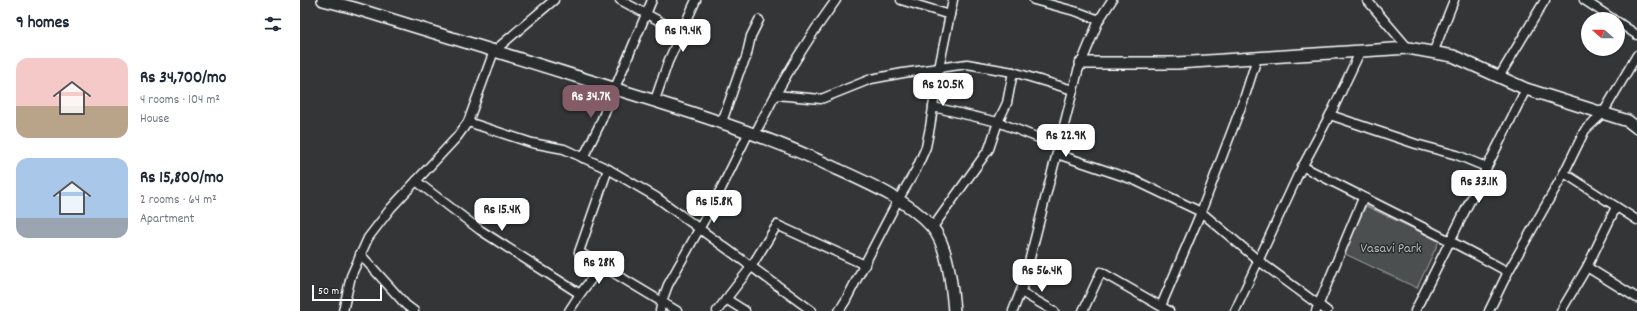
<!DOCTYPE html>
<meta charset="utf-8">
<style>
:root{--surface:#fff;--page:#f2f2f3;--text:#1f2937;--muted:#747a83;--accent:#845c67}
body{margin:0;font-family:Dekko,sans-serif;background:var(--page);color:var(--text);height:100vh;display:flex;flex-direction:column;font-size:15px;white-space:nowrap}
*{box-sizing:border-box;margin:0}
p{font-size:13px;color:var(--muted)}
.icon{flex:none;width:22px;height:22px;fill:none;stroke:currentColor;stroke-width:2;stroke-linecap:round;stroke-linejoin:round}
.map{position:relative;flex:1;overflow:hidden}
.sheet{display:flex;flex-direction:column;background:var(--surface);width:300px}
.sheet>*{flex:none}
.needle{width:26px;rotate:291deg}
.fabs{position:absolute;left:1281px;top:12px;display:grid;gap:8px}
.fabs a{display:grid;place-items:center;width:44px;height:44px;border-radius:50%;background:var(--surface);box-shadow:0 1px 3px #0004;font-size:20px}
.scale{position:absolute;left:12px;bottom:10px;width:70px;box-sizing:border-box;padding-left:4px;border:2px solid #fff;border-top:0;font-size:11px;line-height:14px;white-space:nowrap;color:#fff;-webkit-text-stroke:3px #2a2d2e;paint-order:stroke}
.price{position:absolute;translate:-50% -34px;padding:0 9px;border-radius:8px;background:#fff;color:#222;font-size:13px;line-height:26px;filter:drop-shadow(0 1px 2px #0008)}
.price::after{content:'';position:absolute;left:50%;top:24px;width:12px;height:9px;margin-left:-6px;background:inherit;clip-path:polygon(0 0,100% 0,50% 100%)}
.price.selected{background:var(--accent);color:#fff}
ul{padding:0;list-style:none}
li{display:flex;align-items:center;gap:12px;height:100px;padding:0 16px}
li span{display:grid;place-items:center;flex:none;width:112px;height:80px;border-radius:12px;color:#555}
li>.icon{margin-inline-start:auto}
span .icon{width:48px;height:48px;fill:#fffc;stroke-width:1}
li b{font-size:17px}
h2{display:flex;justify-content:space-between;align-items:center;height:48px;padding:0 16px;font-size:17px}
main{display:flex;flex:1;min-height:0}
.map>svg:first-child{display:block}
.green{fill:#4c4f50;stroke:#a6a7a8}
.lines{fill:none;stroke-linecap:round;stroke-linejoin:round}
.street-casing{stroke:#fff;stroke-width:11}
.secondary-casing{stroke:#fff;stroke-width:14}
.street{stroke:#2a2d2e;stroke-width:8}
.secondary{stroke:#2a2d2e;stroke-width:11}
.labels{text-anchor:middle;stroke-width:3;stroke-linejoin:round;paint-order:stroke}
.park-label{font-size:14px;fill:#b7b9b9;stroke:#2a2d2e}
</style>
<main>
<section class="sheet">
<h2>9 homes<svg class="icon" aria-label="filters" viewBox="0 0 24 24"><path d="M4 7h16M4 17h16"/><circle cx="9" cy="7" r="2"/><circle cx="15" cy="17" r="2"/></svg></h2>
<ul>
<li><span style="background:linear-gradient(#f6c9c9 60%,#b9a48a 0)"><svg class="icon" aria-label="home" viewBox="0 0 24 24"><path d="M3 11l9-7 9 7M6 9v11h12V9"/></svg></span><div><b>Rs 34,700/mo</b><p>4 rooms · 104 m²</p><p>House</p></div></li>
<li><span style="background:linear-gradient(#a9c7e8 75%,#9aa5b1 0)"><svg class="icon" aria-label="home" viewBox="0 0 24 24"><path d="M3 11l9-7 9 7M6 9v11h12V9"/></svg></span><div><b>Rs 15,800/mo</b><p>2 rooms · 64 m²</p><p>Apartment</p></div></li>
</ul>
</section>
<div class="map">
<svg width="1337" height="311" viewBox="0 0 1337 311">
<rect width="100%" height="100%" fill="#333536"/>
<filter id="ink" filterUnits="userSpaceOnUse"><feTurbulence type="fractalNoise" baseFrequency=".025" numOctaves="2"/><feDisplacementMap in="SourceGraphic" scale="8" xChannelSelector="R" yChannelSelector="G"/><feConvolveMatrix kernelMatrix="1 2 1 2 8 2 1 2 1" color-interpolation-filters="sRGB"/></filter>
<g filter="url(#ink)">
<polygon class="green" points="1066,206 1139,241 1117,288 1043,253"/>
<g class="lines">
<g class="street-casing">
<g id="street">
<polyline points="320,0 382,33"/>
<polyline points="601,0 650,15"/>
<polyline points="734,0 778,12 799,20"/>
<polyline points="1067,0 1108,48"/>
<polyline points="1284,0 1313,19"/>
<polyline points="1318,22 1337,35"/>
<polyline points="1133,53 1154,0"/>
<polyline points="957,58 944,99 901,212 959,261 1027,311"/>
<polyline points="1199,77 1245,0"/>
<polyline points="476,95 521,99 571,79 603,73 667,64 713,72 773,90"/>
<polyline points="355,100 368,62 396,0"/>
<polyline points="633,107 698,122 759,146"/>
<polyline points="1030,115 1116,144 1157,155 1186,167"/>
<polyline points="168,122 232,143 264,149 308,169 356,197 512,311"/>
<polyline points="422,122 439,73 446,58 451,36 459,20"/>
<path d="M455,134c23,-47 50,-92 81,-134"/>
<polyline points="757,154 834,180 901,212 861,306"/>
<polyline points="283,158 299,126 352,0"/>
<path d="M1002,166c69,36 138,68 206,106"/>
<polyline points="308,169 279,252 377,311"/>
<polyline points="1264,173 1337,220"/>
<polyline points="116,181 180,230 280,294"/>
<polyline points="633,227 689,149 698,122 707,103 713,72"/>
<polyline points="60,254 106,305 114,311"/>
<polyline points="1287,267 1337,298"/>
<polyline points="721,292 754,311"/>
<polyline points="426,299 445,311"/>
<polyline points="43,311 51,276 68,238 91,208 157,137 168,122 194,51 254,0"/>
<polyline points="269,311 280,294 302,265"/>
<polyline points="360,311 362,301 368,285 417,197 449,132"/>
<polyline points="417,311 451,267 477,225 565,265"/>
<polyline points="539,311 546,300 598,200 616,170 626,147 630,127 639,68 653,0"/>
<polyline points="713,311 723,285 778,71 799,20 812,0"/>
<polyline points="783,311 801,272 869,311"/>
<polyline points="935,311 998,175 1033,109 1060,52"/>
<polyline points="1016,311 1063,198"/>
<polyline points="1115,311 1226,89"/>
<polyline points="1189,311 1208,272 1264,173 1285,130 1303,113 1337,55"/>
<polyline points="1261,311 1287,267 1316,207"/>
</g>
</g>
<g class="secondary-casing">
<g id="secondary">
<path d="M23,0l31,8c87,27 175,53 262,81 75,23 150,46 221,80 31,14 72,32 94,57 17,18 21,61 23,85"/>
<polyline points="781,63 877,63 1108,48 1153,56 1226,89 1328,121 1337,128"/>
</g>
</g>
<use href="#street" class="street"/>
<use href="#secondary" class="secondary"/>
</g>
</g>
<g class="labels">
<g class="park-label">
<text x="1091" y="252">Vasavi Park</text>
</g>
</g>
</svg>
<div class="fabs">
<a><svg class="needle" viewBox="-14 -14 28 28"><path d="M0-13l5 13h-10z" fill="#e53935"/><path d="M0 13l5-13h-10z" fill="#747a83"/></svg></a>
</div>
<div class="scale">50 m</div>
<b class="price" style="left:383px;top:53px">Rs 19.4K</b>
<b class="price" style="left:643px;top:107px">Rs 20.5K</b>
<b class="price selected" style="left:291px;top:119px">Rs 34.7K</b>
<b class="price" style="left:766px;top:158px">Rs 22.9K</b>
<b class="price" style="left:1179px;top:204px">Rs 33.1K</b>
<b class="price" style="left:414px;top:224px">Rs 15.8K</b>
<b class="price" style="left:202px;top:232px">Rs 15.4K</b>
<b class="price" style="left:299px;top:285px">Rs 28K</b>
<b class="price" style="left:742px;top:293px">Rs 56.4K</b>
</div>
</main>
